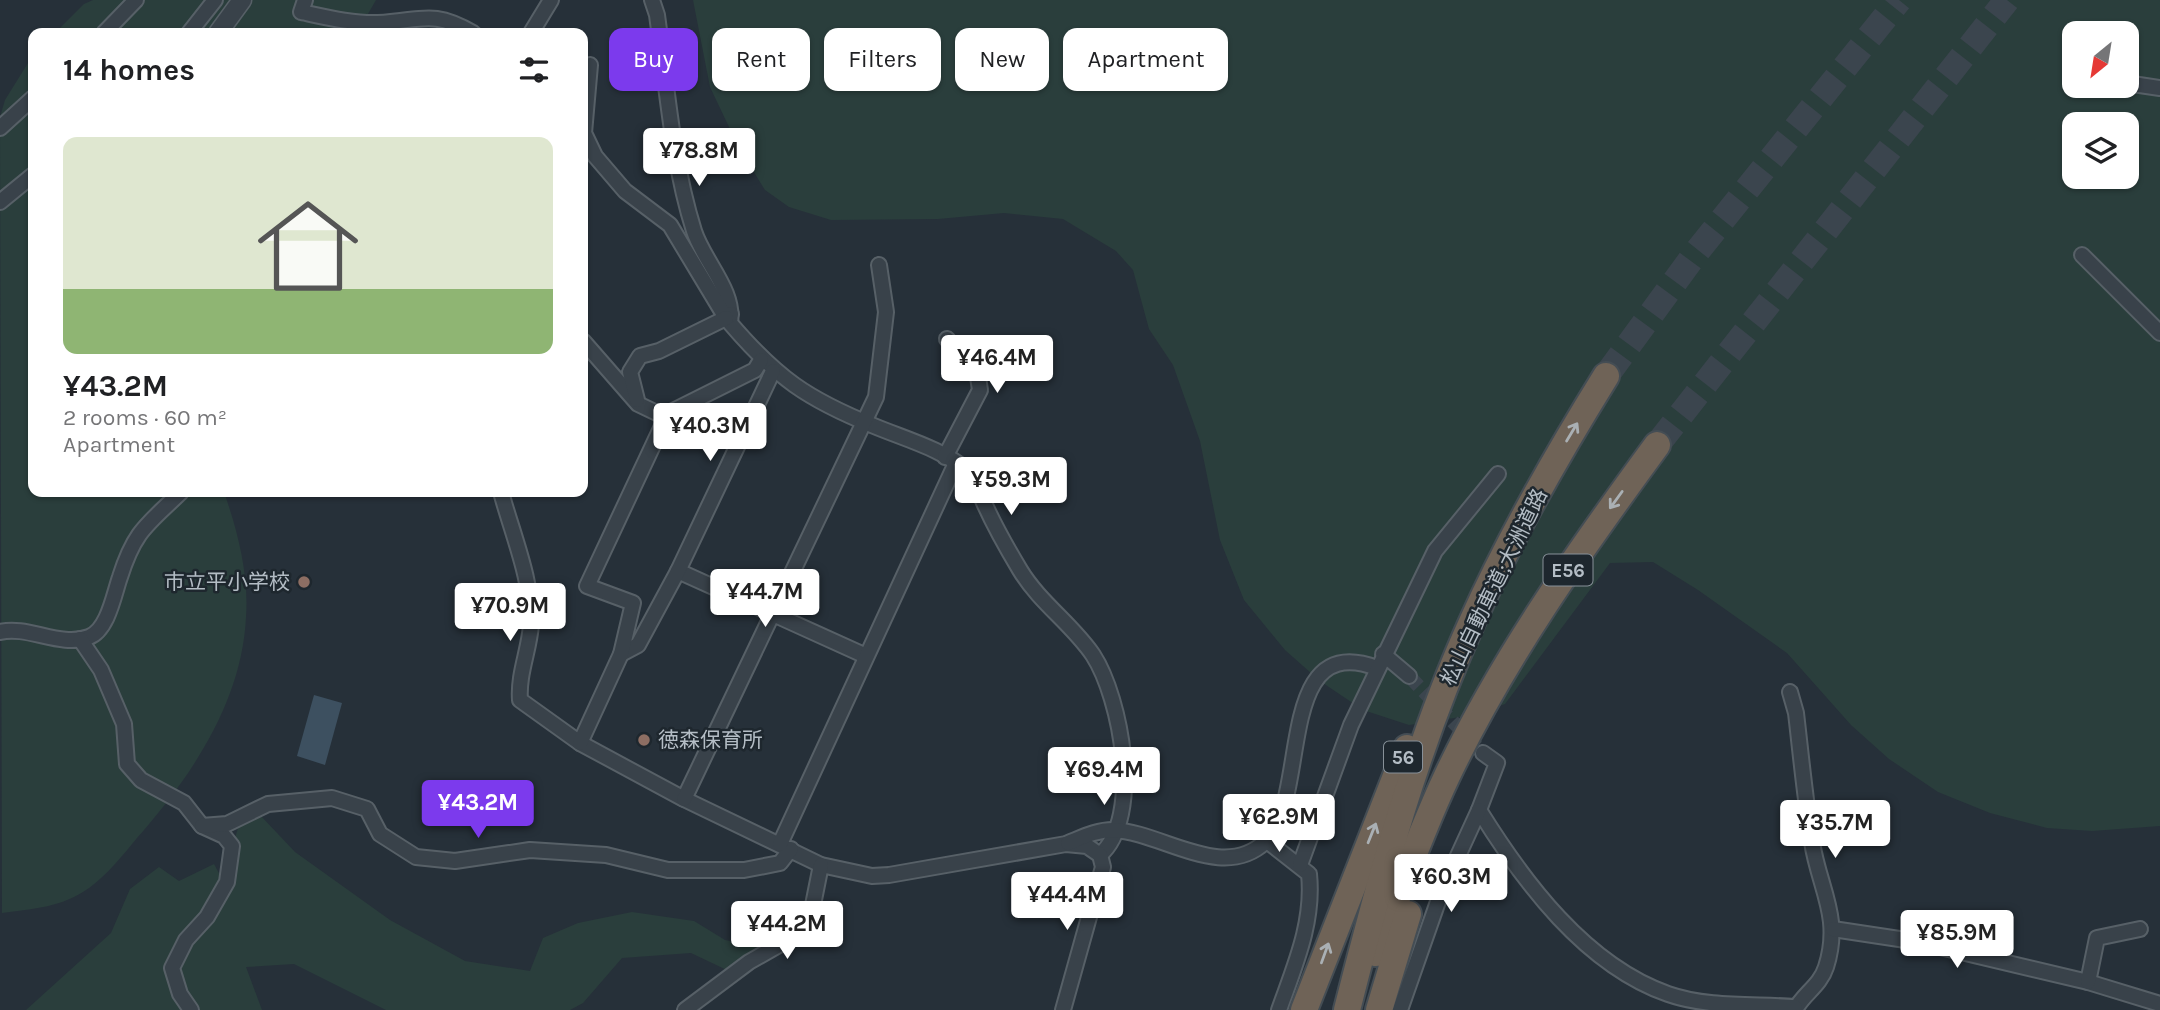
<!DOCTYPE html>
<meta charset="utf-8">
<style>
:root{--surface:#fff;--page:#f6f6f6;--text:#202124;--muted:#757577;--accent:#7c3aed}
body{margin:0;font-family:Karla,"Noto Sans JP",sans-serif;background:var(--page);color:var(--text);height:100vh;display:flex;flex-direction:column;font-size:26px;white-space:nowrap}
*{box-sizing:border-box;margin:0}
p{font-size:23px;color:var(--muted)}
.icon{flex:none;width:38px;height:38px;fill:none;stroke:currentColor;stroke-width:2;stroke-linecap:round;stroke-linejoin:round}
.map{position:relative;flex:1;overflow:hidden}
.panel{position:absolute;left:28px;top:28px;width:560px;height:469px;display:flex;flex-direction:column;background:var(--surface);border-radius:14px;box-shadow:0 2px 5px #0004}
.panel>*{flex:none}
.hud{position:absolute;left:609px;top:28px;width:665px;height:63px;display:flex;gap:14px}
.needle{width:46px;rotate:210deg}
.fabs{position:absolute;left:2062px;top:21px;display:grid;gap:14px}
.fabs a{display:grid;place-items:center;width:77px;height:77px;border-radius:14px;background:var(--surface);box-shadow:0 2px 5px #0004;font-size:35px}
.price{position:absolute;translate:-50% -60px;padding:0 16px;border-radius:7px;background:#fff;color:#222;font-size:23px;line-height:46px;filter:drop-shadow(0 2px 4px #0008)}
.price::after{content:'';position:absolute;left:50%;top:42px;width:21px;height:16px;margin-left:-10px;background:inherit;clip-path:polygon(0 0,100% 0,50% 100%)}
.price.current{background:var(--accent);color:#fff}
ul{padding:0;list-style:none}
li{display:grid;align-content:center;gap:14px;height:371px;padding:0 35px}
li span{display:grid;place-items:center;height:217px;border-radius:14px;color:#555}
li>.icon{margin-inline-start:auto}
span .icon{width:126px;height:126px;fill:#fffc;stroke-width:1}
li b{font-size:30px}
h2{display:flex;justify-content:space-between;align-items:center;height:84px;padding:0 35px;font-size:30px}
.tag{padding:0 24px;border-radius:14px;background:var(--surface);box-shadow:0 2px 5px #0004;font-size:24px;line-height:63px}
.tag.current{background:var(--accent);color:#fff}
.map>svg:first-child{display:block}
.green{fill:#2a3e3c;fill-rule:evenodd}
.water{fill:#3d5060}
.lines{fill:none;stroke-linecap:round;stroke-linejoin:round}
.minor-tunnel{stroke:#3b454e;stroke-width:14;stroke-dasharray:14 7;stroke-linecap:butt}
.motorway-tunnel{stroke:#3b454e;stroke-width:26;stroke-dasharray:26 13;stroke-linecap:butt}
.minor-casing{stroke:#576067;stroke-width:18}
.tertiary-casing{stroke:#576067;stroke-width:21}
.motorway-casing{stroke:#444d54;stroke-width:30}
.minor{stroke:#39424a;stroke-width:14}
.tertiary{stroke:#39424a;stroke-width:18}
.motorway{stroke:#6f6357;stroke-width:26}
.oneway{stroke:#aab0b4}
.education-dot{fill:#8d6e63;stroke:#1e272e;stroke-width:2.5}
.labels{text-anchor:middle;stroke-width:5;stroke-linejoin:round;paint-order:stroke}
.shield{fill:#1e272e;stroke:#879098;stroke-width:2}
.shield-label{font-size:19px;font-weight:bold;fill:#b4bdc5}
.poi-label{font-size:21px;fill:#b4bdc5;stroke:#1e272e;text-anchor:end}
.street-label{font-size:21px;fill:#b4bdc5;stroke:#1e272e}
</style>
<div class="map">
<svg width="2160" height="1010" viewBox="0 0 2160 1010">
<rect width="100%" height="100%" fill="#263039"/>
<g class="green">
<polygon points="93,0 376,0 357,33 55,33 84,4"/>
<path d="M693,0h1467v826l-68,5 -45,-3 -57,-15 -52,-21 -49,-33 -38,-34 -64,-72 -89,-63 -45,-28 -43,1 -105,141 -38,12 -58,9 -46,-15 -43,-29 -35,-31 -41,-50 -24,-60 -20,-99 -27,-76 -24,-36 -16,-59 -17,-19 -53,-32 -59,-6 -66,6 -107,1 -42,-13 -24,-17 -26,-42 -29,-61zM2074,33h52v53h-52zM2074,124h52v53h-52z"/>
<path d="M33,55v437h191c14,40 25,83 22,125 -4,85 -55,160 -109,221 -14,17 -30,37 -48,50 -26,19 -56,21 -87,25l-2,-796 5,-17z"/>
<polygon points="260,815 295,852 390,920 465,961 530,971 543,938 578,923 632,912 694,921 725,940 764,948 729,971 691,953 622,958 583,1003 570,1010 386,1010 294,964 246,967 262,1010 26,1010 111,933 130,889 159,867 179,881 214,864 222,879 240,822"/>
</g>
<polygon class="water" points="314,695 342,703 325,765 297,756"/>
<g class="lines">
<polyline class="minor-tunnel" points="1409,676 1483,753"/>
<g class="motorway-tunnel">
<polyline points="1606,376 1695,254 1899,0"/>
<polyline points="1657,445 2007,0"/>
</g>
<g class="minor-casing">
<g id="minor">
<path d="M305,0l-4,12c24,5 52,12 77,11 43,-2 54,-14 95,10"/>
<path d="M652,0l5,15c10,72 15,146 37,216 10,31 41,59 36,92 47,55 77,76 144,103 31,13 69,23 95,46 8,8 11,23 16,33 10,22 23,45 35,65 20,33 52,54 73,85 28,43 50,162 7,200"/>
<polyline points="104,33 136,0"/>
<polyline points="189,33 215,0"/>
<polyline points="531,33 551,0"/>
<polyline points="590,65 584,133 595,156 625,191 670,225 726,318 731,314"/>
<polyline points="2126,83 2160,88"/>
<polyline points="0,128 33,98"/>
<polyline points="0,202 33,175"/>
<polyline points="2082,255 2160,333"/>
<polyline points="583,341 638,404 663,416 755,370 761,360"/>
<polyline points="637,400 630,372 640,356 659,351 726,318"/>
<polyline points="945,457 980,390 978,377 947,339"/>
<path d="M501,492c11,41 32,90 30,133 -2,26 -13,49 -11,75l60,43 104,56 137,66 51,11 17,-1 177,-31 21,2 13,9 3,12 -40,143"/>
<polyline points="678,571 866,656"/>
<path d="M0,632c28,-7 60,16 89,5 19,-7 25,-43 31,-60 15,-47 27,-52 61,-85"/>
<polyline points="80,639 101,670 124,724 127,764 141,780 184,803 202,826 224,836 232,846 227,882 207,917 186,940 172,968 180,994 191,1010"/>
<polyline points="621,654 638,645 678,571 773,371"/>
<polyline points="1383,654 1409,676"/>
<path d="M1790,692l6,21c5,43 9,86 16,129 7,46 30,75 14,125 -6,19 -23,27 -31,43"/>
<polyline points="580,743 621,654 633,603 587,586 663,424 663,416"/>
<path d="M1483,753l14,10 -18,47c44,71 106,155 189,184 40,14 86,10 127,13"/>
<polyline points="684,799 876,397 886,312 879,265"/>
<polyline points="202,826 227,824 268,804 332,798 367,809 380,834 416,857 455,861 530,850 606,855 668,870 744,870 780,863 791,849"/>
<path d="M1267,841l42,33c5,48 -14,91 -30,136"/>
<path d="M1068,843c15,-6 29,-13 45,-13 49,2 109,52 152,12 46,-42 8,-213 112,-174"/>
<polyline points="780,844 956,463"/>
<polyline points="1300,865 1351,725 1435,551 1498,474"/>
<polyline points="1833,929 1919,942 2088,982 2160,1004"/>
<polyline points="2088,982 2097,938 2140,929"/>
<polyline points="685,1010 749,962 793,937 806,923 813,905 821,865"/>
<polyline points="1400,1010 1441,893 1479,810"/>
</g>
</g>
<g class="tertiary-casing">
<polyline id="tertiary" points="218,33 242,0"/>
</g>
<g class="motorway-casing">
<g id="motorway">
<path d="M1376,953c23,-60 44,-120 71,-177 56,-118 133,-226 210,-331"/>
<polyline points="1304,1010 1407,748"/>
<path d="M1347,1010c33,-131 69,-264 125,-388 38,-85 85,-167 134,-246"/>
<polyline points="1379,1010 1408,914"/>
</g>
</g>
<use href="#minor" class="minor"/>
<use href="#tertiary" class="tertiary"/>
<use href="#motorway" class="motorway"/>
</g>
<defs><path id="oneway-shaft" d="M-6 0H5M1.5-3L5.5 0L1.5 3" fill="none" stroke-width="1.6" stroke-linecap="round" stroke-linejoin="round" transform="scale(1.75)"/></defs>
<g class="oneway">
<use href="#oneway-shaft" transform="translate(1572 432) rotate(-59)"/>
<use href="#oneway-shaft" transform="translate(1616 500) rotate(126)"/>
<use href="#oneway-shaft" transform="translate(1372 833) rotate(-68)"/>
<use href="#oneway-shaft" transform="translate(1325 953) rotate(-70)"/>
</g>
<g class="education-dot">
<circle cx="304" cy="582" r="7"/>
<circle cx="644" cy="740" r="7"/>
</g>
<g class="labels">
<g class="shield">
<rect x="1543.5" y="554.5" width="49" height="31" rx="5"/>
<rect x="1384" y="741.5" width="38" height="31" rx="5"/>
</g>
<g class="shield-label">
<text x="1568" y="577">E56</text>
<text x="1403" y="764">56</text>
</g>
<g class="poi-label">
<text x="290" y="589">市立平小学校</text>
<text x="658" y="747" text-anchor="start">徳森保育所</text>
</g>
<g class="street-label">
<text transform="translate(1494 587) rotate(-64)" y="7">松山自動車道;大洲道路</text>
</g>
</g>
</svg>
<div class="fabs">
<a><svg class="needle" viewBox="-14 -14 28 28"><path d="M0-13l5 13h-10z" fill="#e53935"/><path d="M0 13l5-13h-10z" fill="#757577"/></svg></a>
<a><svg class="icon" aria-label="layers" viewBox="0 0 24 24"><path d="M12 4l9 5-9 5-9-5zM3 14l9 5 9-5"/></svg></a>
</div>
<b class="price" style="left:699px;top:188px">¥78.8M</b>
<b class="price" style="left:997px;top:395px">¥46.4M</b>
<b class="price" style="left:710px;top:463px">¥40.3M</b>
<b class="price" style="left:1011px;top:517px">¥59.3M</b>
<b class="price" style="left:765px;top:629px">¥44.7M</b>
<b class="price" style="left:510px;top:643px">¥70.9M</b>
<b class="price" style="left:1104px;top:807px">¥69.4M</b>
<b class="price current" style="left:478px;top:840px">¥43.2M</b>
<b class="price" style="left:1279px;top:854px">¥62.9M</b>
<b class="price" style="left:1835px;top:860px">¥35.7M</b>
<b class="price" style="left:1451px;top:914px">¥60.3M</b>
<b class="price" style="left:1067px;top:932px">¥44.4M</b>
<b class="price" style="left:787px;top:961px">¥44.2M</b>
<b class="price" style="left:1957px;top:970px">¥85.9M</b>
<div class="hud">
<a class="tag current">Buy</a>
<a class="tag">Rent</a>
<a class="tag">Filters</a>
<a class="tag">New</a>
<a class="tag">Apartment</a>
</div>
<section class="panel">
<h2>14 homes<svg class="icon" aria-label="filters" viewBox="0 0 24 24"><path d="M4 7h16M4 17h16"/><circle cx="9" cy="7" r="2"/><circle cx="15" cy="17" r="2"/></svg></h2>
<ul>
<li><span style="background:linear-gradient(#dfe7d0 70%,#8fb573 0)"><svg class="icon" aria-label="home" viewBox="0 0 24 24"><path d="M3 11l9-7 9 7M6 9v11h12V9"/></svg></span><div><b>¥43.2M</b><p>2 rooms · 60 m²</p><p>Apartment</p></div></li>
</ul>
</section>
</div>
